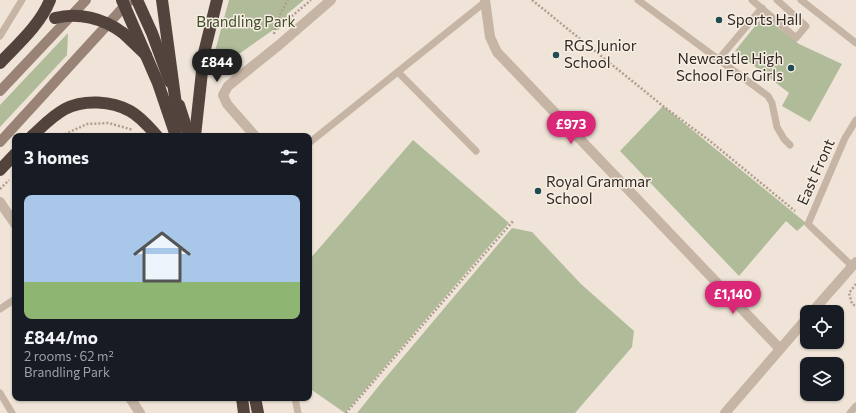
<!DOCTYPE html>
<meta charset="utf-8">
<style>
:root{--surface:#171b24;--page:#242831;--text:#f1f3f6;--muted:#9ea1a6;--line:#363941;--accent:#db2777}
body{margin:0;font-family:Commissioner,sans-serif;background:var(--page);color:var(--text);height:100vh;display:flex;flex-direction:column;font-size:15px;white-space:nowrap}
*{box-sizing:border-box;margin:0}
p{font-size:13px;color:var(--muted)}
.icon{flex:none;width:22px;height:22px;fill:none;stroke:currentColor;stroke-width:2;stroke-linecap:round;stroke-linejoin:round}
.map{position:relative;flex:1;overflow:hidden}
.sheet{position:absolute;left:12px;top:133px;width:300px;height:268px;display:flex;flex-direction:column;background:var(--surface);border-radius:8px;box-shadow:0 1px 3px #0004}
.sheet>*{flex:none}
.fabs{position:absolute;left:800px;top:305px;display:grid;gap:8px}
.fabs a{display:grid;place-items:center;width:44px;height:44px;border-radius:8px;background:var(--surface);box-shadow:0 1px 3px #0004;font-size:20px}
.price{position:absolute;translate:-50% -34px;padding:0 9px;border-radius:14px;background:var(--accent);color:#fff;font-size:13px;line-height:26px;filter:drop-shadow(0 1px 2px #0008)}
.price::after{content:'';position:absolute;left:50%;top:24px;width:12px;height:9px;margin-left:-6px;background:inherit;clip-path:polygon(0 0,100% 0,50% 100%)}
.price.on{background:#222;color:#fff}
ul{padding:0;list-style:none}
li{display:grid;align-content:center;gap:8px;height:212px;padding:0 12px}
li+li{border-top:1px solid var(--line)}
li span{display:grid;place-items:center;height:124px;border-radius:8px;color:#555}
li>.icon{margin-inline-start:auto}
span .icon{width:72px;height:72px;fill:#fffc;stroke-width:1}
li b{font-size:17px}
h2{display:flex;justify-content:space-between;align-items:center;height:48px;padding:0 12px;font-size:17px}
.map>svg:first-child{display:block}
.green{fill:#b0bc99}
.lines{fill:none;stroke-linecap:round;stroke-linejoin:round}
.path{stroke:#b19e8f;stroke-width:2.5;stroke-dasharray:2 2;stroke-linecap:butt}
.lane{stroke:#c6b4a4;stroke-width:7}
.street{stroke:#c6b4a4;stroke-width:10}
.secondary{stroke:#998376;stroke-width:10}
.highway{stroke:#52443d;stroke-width:12}
.highway-bridge{stroke:#52443d;stroke-width:12}
.poi-dot{fill:#1e4c50;stroke:#f7eee3;stroke-width:1.5}
.labels{text-anchor:middle;stroke-width:3;stroke-linejoin:round;paint-order:stroke}
.poi-label{font-size:15px;fill:#322925;stroke:#f7eee3;text-anchor:start}
.park-label{font-size:15px;fill:#414e2b;stroke:#f7eee3}
.street-label{font-size:15px;fill:#322925;stroke:#f7eee3}
</style>
<div class="map">
<svg width="856" height="413" viewBox="0 0 856 413">
<rect width="100%" height="100%" fill="#efe4d7"/>
<g class="green">
<polygon points="229,0 304,0 287,14 285,25 278,30 273,30 226,63 218,61 214,55"/>
<polygon points="766,18 799,44 842,64 810,122 782,106 789,93 735,51 759,21"/>
<polygon points="68,33 67,55 0,127 0,105"/>
<polygon points="663,106 806,223 797,231 786,221 739,276 620,151"/>
<polygon points="413,140 509,223 345,413 309,388 309,260"/>
<polygon points="512,228 532,232 581,284 634,331 632,347 575,413 357,413 382,382"/>
</g>
<g class="lines">
<g class="path">
<polyline points="532,0 663,106 710,141 795,211"/>
<polyline points="290,20 292,16 311,0"/>
<path d="M274,34c2,-13 7,-22 14,-34"/>
<polyline points="215,78 231,67"/>
<polyline points="61,136 87,124 109,123 133,130"/>
<polyline points="0,189 9,180"/>
<polyline points="856,284 849,293 852,304 856,306"/>
<polyline points="346,413 514,220"/>
</g>
<g class="lane">
<polyline points="638,0 768,96 772,103 777,127 784,139 790,145"/>
<polyline points="752,0 796,38 806,26 777,0"/>
<polyline points="801,0 856,43"/>
<polyline points="0,36 22,0"/>
<polyline points="718,60 762,8"/>
<polyline points="398,72 476,151"/>
<polyline points="309,143 485,2"/>
<polyline points="852,266 808,224 845,138 856,120"/>
<polyline points="0,309 15,299"/>
<polyline points="0,393 12,413"/>
<polyline points="295,398 298,413"/>
<polyline points="850,413 856,406"/>
</g>
<g class="street">
<polyline points="485,0 490,37 497,52 780,349"/>
<polyline points="255,136 227,104 223,95 228,86 279,45 331,0"/>
<polyline points="0,202 15,224"/>
<polyline points="812,312 856,262"/>
<polyline points="130,398 140,413"/>
<polyline points="725,413 807,318"/>
</g>
<g class="secondary">
<polyline points="0,91 86,0"/>
<polyline points="0,142 130,0"/>
</g>
<g class="highway">
<polyline points="137,0 152,33 170,82"/>
<polyline points="123,33 146,55"/>
<path d="M0,63c18,-19 40,-38 50,-63"/>
<polyline points="179,105 189,136"/>
<polyline points="195,136 204,53 217,0"/>
<polyline points="0,170 15,154"/>
<polyline points="242,398 244,413"/>
<polyline points="255,398 258,413"/>
</g>
<g class="highway-bridge">
<polyline points="122,0 158,83 176,136"/>
<polyline points="162,0 179,127"/>
<path d="M55,18c23,-6 48,0 68,15"/>
<path d="M32,136c11,-10 20,-20 33,-27 19,-10 47,-8 65,2 11,6 19,16 27,25"/>
</g>
</g>
<g class="poi-dot">
<circle cx="719" cy="20" r="4"/>
<circle cx="556" cy="55" r="4"/>
<circle cx="791" cy="68" r="4"/>
<circle cx="538" cy="191" r="4"/>
</g>
<g class="labels">
<g class="poi-label">
<text x="727" y="25">Sports Hall</text>
<text x="564" y="51">RGS Junior<tspan x="564" dy="17">School</tspan></text>
<text x="783" y="64" text-anchor="end">Newcastle High<tspan x="783" dy="17">School For Girls</tspan></text>
<text x="546" y="187">Royal Grammar<tspan x="546" dy="17">School</tspan></text>
</g>
<g class="park-label">
<text x="246" y="27">Brandling Park</text>
</g>
<g class="street-label">
<text transform="translate(816 172) rotate(-66)" y="5">East Front</text>
</g>
</g>
</svg>
<div class="fabs">
<a><svg class="icon" aria-label="locate" viewBox="0 0 24 24"><circle cx="12" cy="12" r="6"/><path d="M12 2v4M12 18v4M2 12h4M18 12h4"/></svg></a>
<a><svg class="icon" aria-label="layers" viewBox="0 0 24 24"><path d="M12 4l9 5-9 5-9-5zM3 14l9 5 9-5"/></svg></a>
</div>
<b class="price on" style="left:217px;top:83px">£844</b>
<b class="price" style="left:571px;top:145px">£973</b>
<b class="price" style="left:733px;top:315px">£1,140</b>
<section class="sheet">
<h2>3 homes<svg class="icon" aria-label="filters" viewBox="0 0 24 24"><path d="M4 7h16M4 17h16"/><circle cx="9" cy="7" r="2"/><circle cx="15" cy="17" r="2"/></svg></h2>
<ul>
<li><span style="background:linear-gradient(#a9c7e8 70%,#8fb573 0)"><svg class="icon" aria-label="home" viewBox="0 0 24 24"><path d="M3 11l9-7 9 7M6 9v11h12V9"/></svg></span><div><b>£844/mo</b><p>2 rooms · 62 m²</p><p>Brandling Park</p></div></li>
</ul>
</section>
</div>
